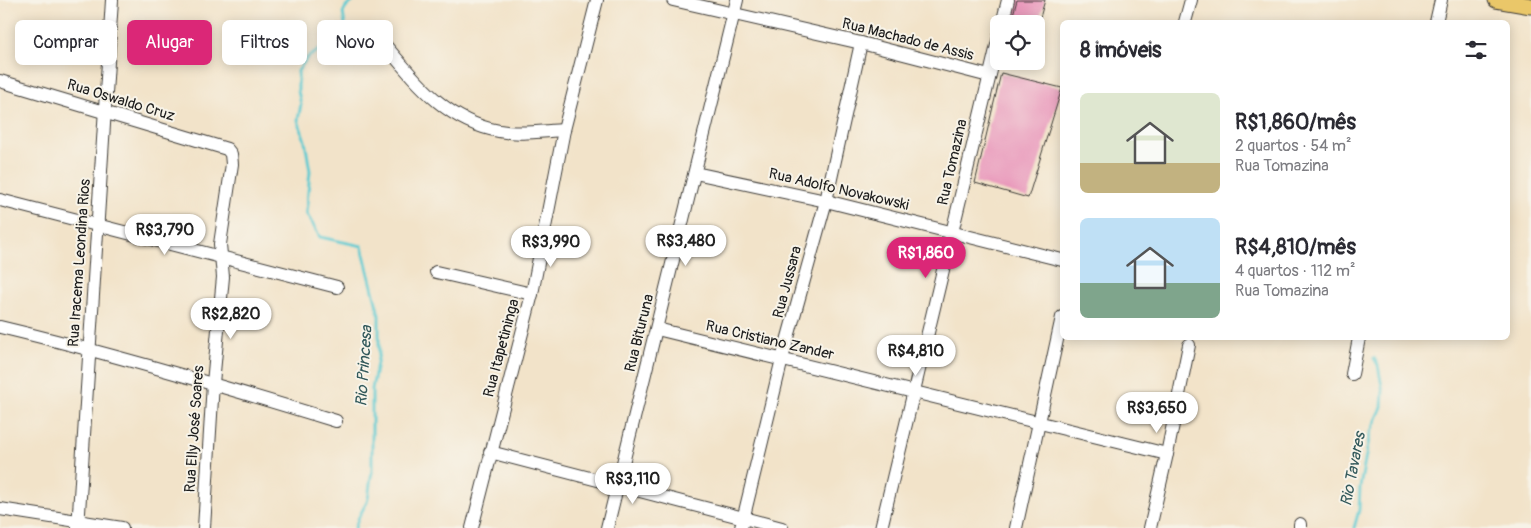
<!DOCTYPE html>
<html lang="pt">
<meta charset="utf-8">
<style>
:root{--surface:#fff;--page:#f7f7f7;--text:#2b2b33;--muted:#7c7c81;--accent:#db2777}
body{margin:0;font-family:Pangolin,sans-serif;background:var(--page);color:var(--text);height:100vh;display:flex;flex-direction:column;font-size:19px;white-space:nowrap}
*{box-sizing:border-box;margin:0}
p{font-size:16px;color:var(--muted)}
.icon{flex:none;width:28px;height:28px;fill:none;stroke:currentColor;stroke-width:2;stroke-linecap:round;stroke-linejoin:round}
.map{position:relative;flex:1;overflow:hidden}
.drawer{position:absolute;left:1060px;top:20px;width:450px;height:320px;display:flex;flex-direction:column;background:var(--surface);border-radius:8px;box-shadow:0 2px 12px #0003}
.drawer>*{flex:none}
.hud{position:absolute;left:15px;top:20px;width:475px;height:45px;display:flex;gap:10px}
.fabs{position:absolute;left:990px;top:15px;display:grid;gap:10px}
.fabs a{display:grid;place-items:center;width:55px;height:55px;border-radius:8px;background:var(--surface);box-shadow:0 2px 12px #0003;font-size:25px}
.price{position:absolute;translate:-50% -42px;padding:0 11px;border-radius:18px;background:#fff;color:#222;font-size:16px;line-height:32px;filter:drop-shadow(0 1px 2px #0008)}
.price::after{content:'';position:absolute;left:50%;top:30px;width:15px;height:11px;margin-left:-8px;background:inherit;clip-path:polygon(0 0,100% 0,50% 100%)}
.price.active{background:var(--accent);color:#fff}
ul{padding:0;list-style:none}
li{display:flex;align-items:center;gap:15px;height:125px;padding:0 20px}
li span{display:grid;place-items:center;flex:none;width:140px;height:100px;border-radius:8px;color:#555}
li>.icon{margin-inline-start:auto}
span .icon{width:60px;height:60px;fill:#fffc;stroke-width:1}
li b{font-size:21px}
h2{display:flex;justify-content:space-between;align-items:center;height:60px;padding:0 20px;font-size:21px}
.chip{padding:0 18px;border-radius:8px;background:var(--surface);box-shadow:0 2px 12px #0003;font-size:18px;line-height:45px}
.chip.active{background:var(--accent);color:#fff}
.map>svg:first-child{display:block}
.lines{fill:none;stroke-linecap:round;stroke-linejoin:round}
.stream{stroke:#5ccad1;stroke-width:3}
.building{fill:#e999bb}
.minor-casing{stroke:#3c3a36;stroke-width:14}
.major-casing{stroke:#3c3a36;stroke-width:17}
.minor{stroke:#fff;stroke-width:12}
.major{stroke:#eac769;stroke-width:15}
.labels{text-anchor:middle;stroke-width:4;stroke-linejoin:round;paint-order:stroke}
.street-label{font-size:15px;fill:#1c1c1c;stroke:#f7f3e8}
.water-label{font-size:16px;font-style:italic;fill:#32595b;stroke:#f7f3e8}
</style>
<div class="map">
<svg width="1531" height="528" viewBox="0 0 1531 528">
<rect width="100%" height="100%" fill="#f7f3e8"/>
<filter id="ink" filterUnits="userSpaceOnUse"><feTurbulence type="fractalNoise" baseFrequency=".02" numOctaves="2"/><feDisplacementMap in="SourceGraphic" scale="10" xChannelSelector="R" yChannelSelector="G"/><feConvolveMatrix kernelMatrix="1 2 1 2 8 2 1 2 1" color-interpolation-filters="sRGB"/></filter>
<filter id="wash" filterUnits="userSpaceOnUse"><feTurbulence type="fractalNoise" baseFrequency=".0096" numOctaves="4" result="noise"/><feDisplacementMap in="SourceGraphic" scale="20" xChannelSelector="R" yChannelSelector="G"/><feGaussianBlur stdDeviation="1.12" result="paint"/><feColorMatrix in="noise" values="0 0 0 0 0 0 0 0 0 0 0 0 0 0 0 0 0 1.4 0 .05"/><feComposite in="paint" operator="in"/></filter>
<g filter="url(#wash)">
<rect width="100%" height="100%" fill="#f2e3c9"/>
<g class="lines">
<g class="stream">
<path d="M355,528c3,-13 7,-16 12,-26 3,-8 2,-20 5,-29v-84l7,-36v-38l-17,-69 -42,-9 -14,-24 4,-42 -5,-30 -7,-21 3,-16 -3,-13v-20l9,-13 35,-23 3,-10 -2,-12 3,-6 9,-7"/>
<polyline points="1354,528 1359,510 1360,487 1370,434 1382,407 1383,392 1378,365 1374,358"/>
</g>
</g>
<g id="blocks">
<g class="building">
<polygon points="1017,0 1045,0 1039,21 1013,15"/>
<polygon points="1001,73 1062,88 1028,198 975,183"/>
</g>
</g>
</g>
<g filter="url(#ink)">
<use href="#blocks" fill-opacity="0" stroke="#3c3a36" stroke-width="1"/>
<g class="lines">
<g class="minor-casing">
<g id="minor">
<polyline points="673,0 861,43 989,76"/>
<polyline points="1185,22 1191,0"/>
<polyline points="1436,22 1441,0"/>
<polyline points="1002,24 1008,0"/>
<path d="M380,39c34,40 64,82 119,92 21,4 44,0 65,-1"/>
<polyline points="0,81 227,149 231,154 232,164 220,244 223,277 213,383 204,528"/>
<polyline points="695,173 826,201 1062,260"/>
<polyline points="0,200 337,287"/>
<polyline points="436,272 532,294"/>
<path d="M0,327c114,27 225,60 336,94"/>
<polyline points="657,329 1167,454"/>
<polyline points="1352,374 1359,338"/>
<polyline points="490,452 782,528"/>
<polyline points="0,509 122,528"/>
<polyline points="78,528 112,0"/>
<polyline points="472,528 532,294 564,130 597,0"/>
<polyline points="607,528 737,0"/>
<polyline points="741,528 782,359 826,201 861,43"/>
<polyline points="881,528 999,37"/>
<polyline points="1016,528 1062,317"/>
<polyline points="1150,528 1167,454 1189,345"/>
<polyline points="1300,528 1300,524"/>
</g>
</g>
<g class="major-casing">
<polyline id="major" points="1496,0 1531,6"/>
</g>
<use href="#minor" class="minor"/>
<use href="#major" class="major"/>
</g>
</g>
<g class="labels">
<g class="street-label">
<text transform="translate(908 39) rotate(14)" y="5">Rua Machado de Assis</text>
<text transform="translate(121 100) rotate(17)" y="5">Rua Oswaldo Cruz</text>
<text transform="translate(952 162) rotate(-77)" y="5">Rua Tomazina</text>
<text transform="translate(839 189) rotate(13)" y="5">Rua Adolfo Novakowski</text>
<text transform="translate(79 263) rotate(-86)" y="5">Rua Iracema Leondina Rios</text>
<text transform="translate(787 282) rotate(-75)" y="5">Rua Jussara</text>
<text transform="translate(639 333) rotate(-76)" y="5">Rua Bituruna</text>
<text transform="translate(770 340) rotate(13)" y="5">Rua Cristiano Zander</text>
<text transform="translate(501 348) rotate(-75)" y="5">Rua Itapetininga</text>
<text transform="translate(194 429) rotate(-86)" y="5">Rua Elly José Soares</text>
</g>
<g class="water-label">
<text transform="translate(363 366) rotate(-86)" y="6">Rio Princesa</text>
<text transform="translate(1352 469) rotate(-79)" y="6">Rio Tavares</text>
</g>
</g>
</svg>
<div class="fabs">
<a><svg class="icon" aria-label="locate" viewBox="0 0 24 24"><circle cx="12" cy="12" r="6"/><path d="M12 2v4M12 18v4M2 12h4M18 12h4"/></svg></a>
</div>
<b class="price" style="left:165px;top:256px">R$3,790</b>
<b class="price" style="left:686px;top:267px">R$3,480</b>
<b class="price" style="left:551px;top:268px">R$3,990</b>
<b class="price active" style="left:926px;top:279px">R$1,860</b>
<b class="price" style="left:231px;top:340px">R$2,820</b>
<b class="price" style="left:916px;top:377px">R$4,810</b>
<b class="price" style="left:1157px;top:434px">R$3,650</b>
<b class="price" style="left:633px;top:505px">R$3,110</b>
<div class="hud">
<a class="chip">Comprar</a>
<a class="chip active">Alugar</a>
<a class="chip">Filtros</a>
<a class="chip">Novo</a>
</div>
<section class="drawer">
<h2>8 imóveis<svg class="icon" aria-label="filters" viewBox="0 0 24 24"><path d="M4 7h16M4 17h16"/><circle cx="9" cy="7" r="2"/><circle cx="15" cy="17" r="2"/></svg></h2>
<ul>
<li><span style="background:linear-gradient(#dfe7d0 70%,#c2b280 0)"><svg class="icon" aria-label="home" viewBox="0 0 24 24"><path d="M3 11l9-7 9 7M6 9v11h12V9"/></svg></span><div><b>R$1,860/mês</b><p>2 quartos · 54 m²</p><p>Rua Tomazina</p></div></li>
<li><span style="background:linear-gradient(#bfe0f5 65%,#7fa58c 0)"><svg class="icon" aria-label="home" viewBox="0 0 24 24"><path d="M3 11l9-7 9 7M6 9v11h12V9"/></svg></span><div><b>R$4,810/mês</b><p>4 quartos · 112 m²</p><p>Rua Tomazina</p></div></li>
</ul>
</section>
</div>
